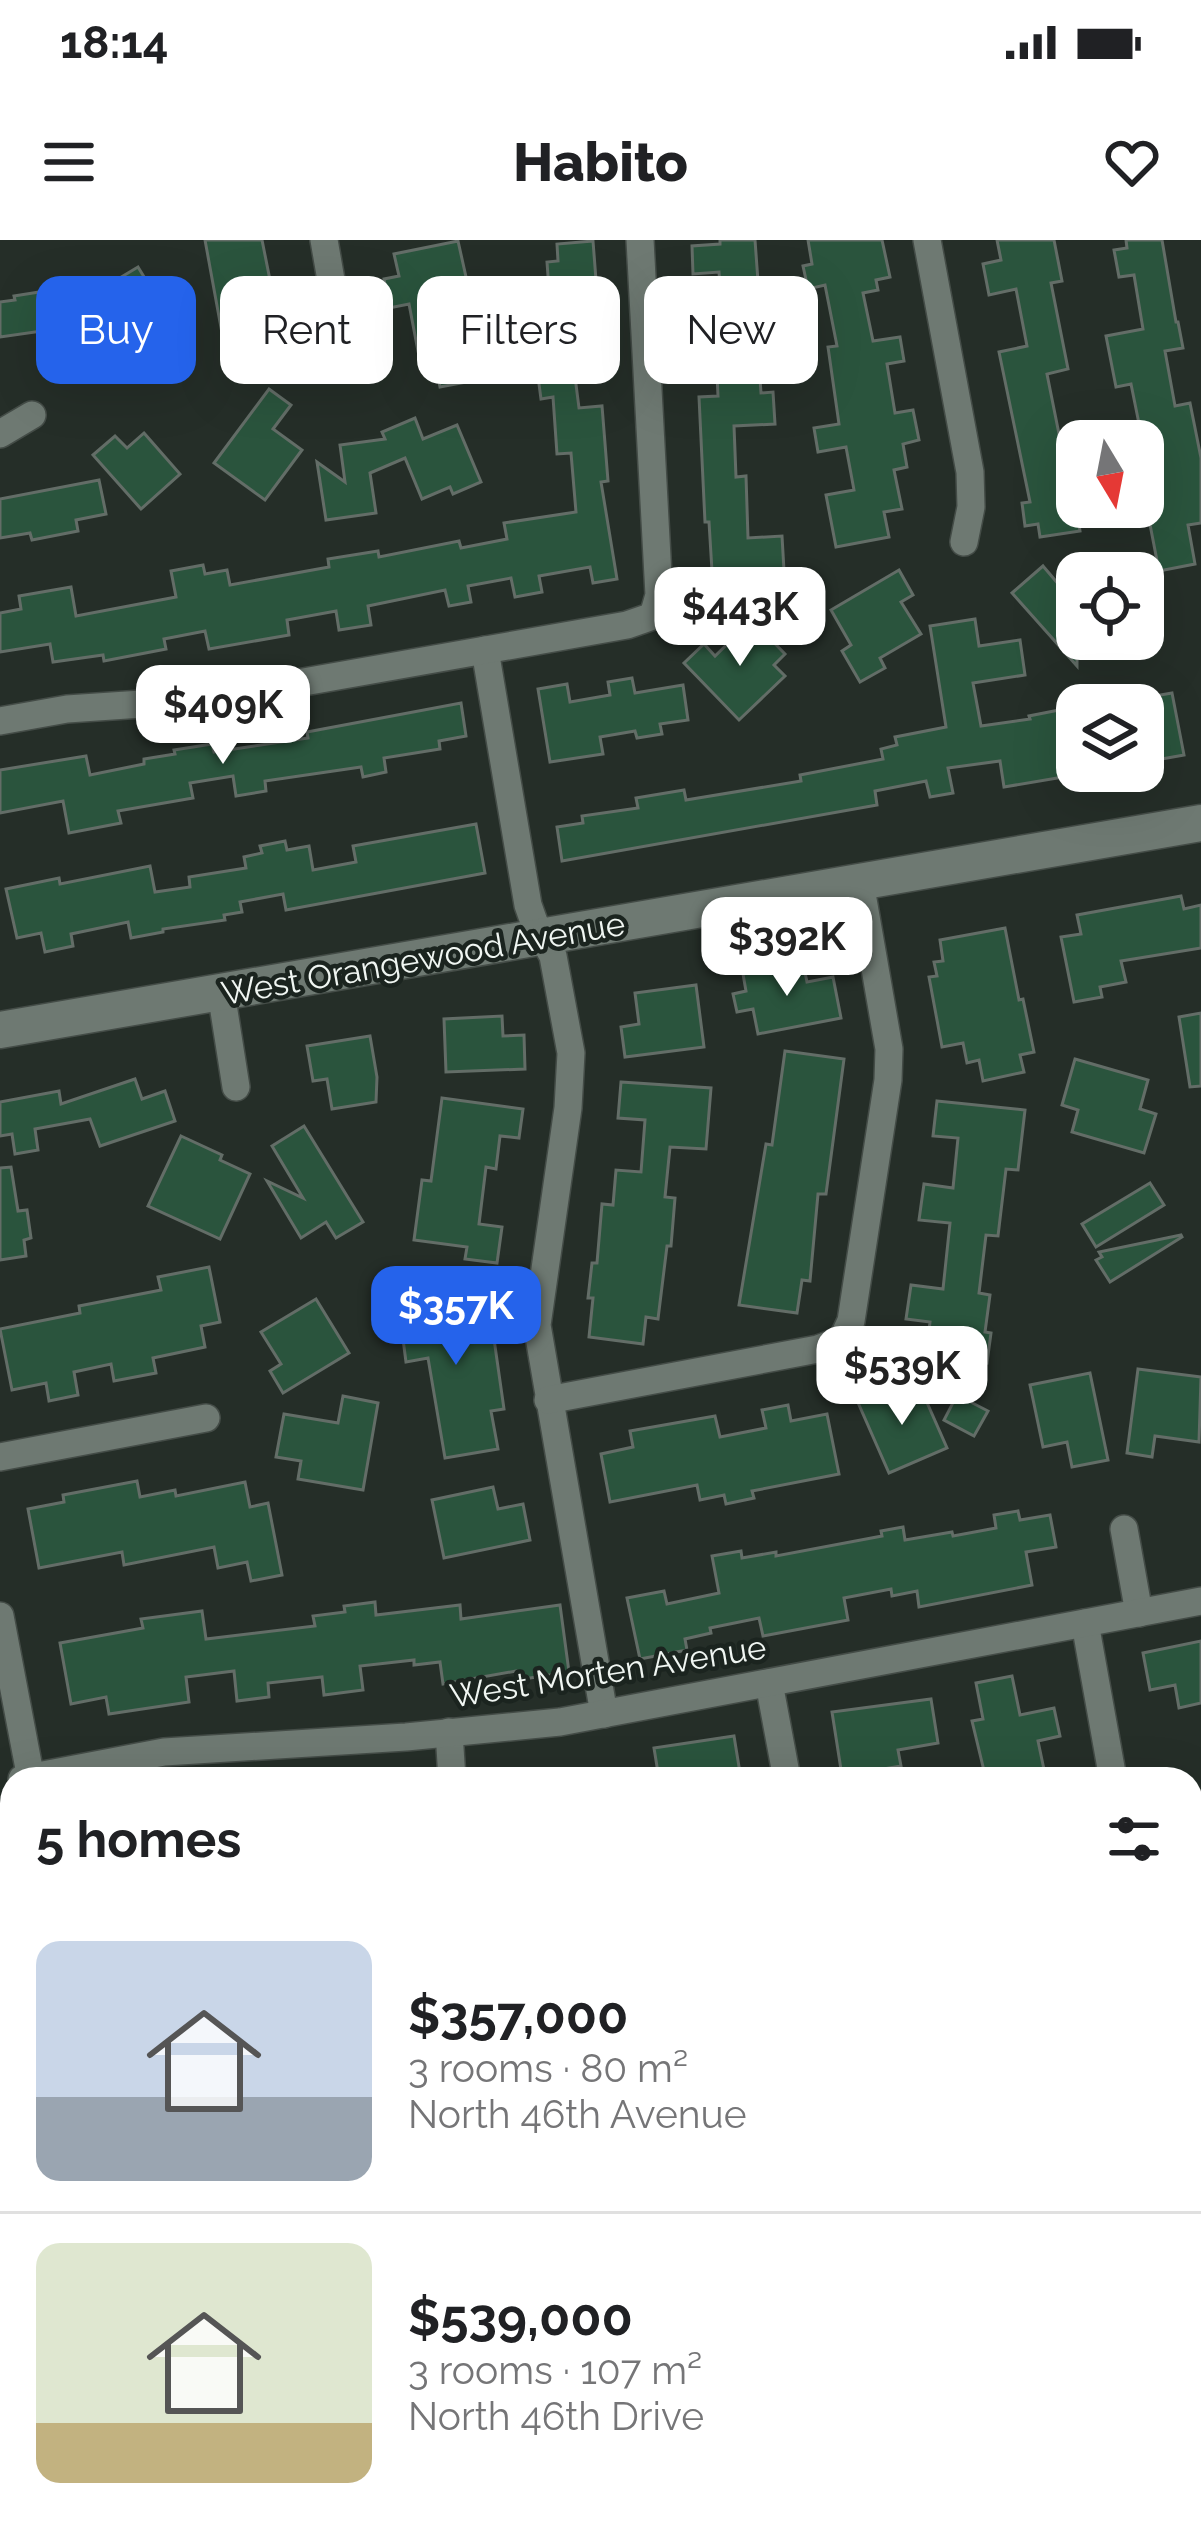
<!DOCTYPE html>
<meta charset="utf-8">
<style>
:root{--surface:#fff;--page:#f2f2f2;--text:#202124;--muted:#757577;--line:#e0e0e0;--accent:#2563eb}
body{margin:0;font-family:Raleway,sans-serif;background:var(--page);color:var(--text);height:100vh;display:flex;flex-direction:column;font-size:45px;white-space:nowrap}
*{box-sizing:border-box;margin:0}
p{font-size:39px;color:var(--muted)}
.icon{flex:none;width:66px;height:66px;fill:none;stroke:currentColor;stroke-width:2;stroke-linecap:round;stroke-linejoin:round}
.map{position:relative;flex:1;overflow:hidden}
.drawer{position:absolute;left:0px;top:1527px;width:1203px;height:768px;display:flex;flex-direction:column;background:var(--surface);border-radius:36px 36px 0 0;box-shadow:0 12px 48px #0002}
.drawer>*{flex:none}
.top-card{position:absolute;left:36px;top:36px;width:1131px;height:108px;display:flex;gap:24px}
.needle{width:78px;rotate:170deg}
.tools{position:absolute;left:1056px;top:180px;display:grid;gap:24px}
.tools a{display:grid;place-items:center;width:108px;height:108px;border-radius:24px;background:var(--surface);box-shadow:0 12px 48px #0002;font-size:60px}
.price{position:absolute;translate:-50% -102px;padding:0 27px;border-radius:24px;background:#fff;color:#222;font-size:39px;line-height:78px;filter:drop-shadow(0 3px 6px #0008)}
.price::after{content:'';position:absolute;left:50%;top:72px;width:36px;height:27px;margin-left:-18px;background:inherit;clip-path:polygon(0 0,100% 0,50% 100%)}
.price.active{background:var(--accent);color:#fff}
ul{padding:0;list-style:none}
li{display:flex;align-items:center;gap:36px;height:300px;padding:0 36px}
li+li{border-top:3px solid var(--line)}
li span{display:grid;place-items:center;flex:none;width:336px;height:240px;border-radius:24px;color:#555}
li>.icon{margin-inline-start:auto}
span .icon{width:144px;height:144px;fill:#fffc;stroke-width:1}
li b{font-size:51px}
h2{display:flex;justify-content:space-between;align-items:center;height:144px;padding:0 36px;font-size:51px}
.pill{padding:0 42px;border-radius:24px;background:var(--surface);box-shadow:0 12px 48px #0002;font-size:42px;line-height:108px}
.pill.active{background:var(--accent);color:#fff}
.status{display:flex;justify-content:space-between;align-items:center;height:84px;padding:0 60px;background:var(--surface);direction:ltr}
.status svg{height:33px;fill:currentColor}
header{display:flex;justify-content:space-between;align-items:center;height:156px;padding:0 36px;background:var(--surface);font-size:54px;font-weight:800}
.map>svg:first-child{display:block}
.building{fill:#2a543d;stroke:#636d67;stroke-width:3}
.lines{fill:none;stroke-linecap:round;stroke-linejoin:round}
.street-casing{stroke:#444c47;stroke-width:30}
.secondary-casing{stroke:#444c47;stroke-width:39}
.street{stroke:#6e7972;stroke-width:27}
.secondary{stroke:#6e7972;stroke-width:36}
.labels{text-anchor:middle;stroke-width:9;stroke-linejoin:round;paint-order:stroke}
.street-label{font-size:33px;fill:#f0f6f2;stroke:#1b241f}
</style>
<div class="status"><b>18:14</b><svg viewBox="0 0 49 12"><path d="M0 12V9h3v3zM5 12V6h3v6zM10 12V3h3v9zM15 12V0h3v12zM26 1h20v11H26zM47 4h2v5h-2z"/></svg></div>
<header><svg class="icon" aria-label="menu" viewBox="0 0 24 24"><path d="M4 6h16M4 12h16M4 18h16"/></svg>Habito<svg class="icon" aria-label="heart" viewBox="0 0 24 24"><path d="M12 20l-8-8c-3-5 5-10 8-4 3-6 11-1 8 4z"/></svg></header>
<div class="map">
<svg width="1201" height="2295" viewBox="0 0 1201 2295">
<rect width="100%" height="100%" fill="#252e28"/>
<g class="building">
<polygon points="205,0 262,0 273,55 289,53 293,80 275,83 280,111 255,115 254,110 226,115"/>
<polygon points="720,0 755,0 759,55 767,54 771,110 758,111 761,153 773,152 775,184 734,186 736,237 746,236 748,298 782,296 785,348 731,351 730,330 712,331 709,282 705,282 699,157 718,156 716,114 701,115 699,91 723,89 719,32 693,34 692,6 720,4"/>
<polygon points="808,0 882,0 890,37 876,40 878,50 863,53 873,101 900,97 904,121 887,124 895,173 913,170 919,200 903,204 907,227 894,230 902,269 884,272 889,297 836,307 826,255 854,250 846,207 818,212 814,188 839,184 828,107 837,106 825,45 808,49 803,26 812,24"/>
<polygon points="997,0 1054,0 1062,41 1051,43 1068,129 1047,134 1066,229 1070,228 1080,291 1040,297 1038,284 1025,286 1022,263 1030,262 999,112 1027,106 1016,49 989,55 983,24 1001,20"/>
<polygon points="1126,0 1162,0 1176,82 1178,82 1183,108 1165,111 1175,166 1190,163 1201,218 1201,283 1188,285 1195,324 1159,331 1147,269 1155,263 1131,144 1116,147 1106,96 1143,89 1134,35 1119,37 1114,10 1127,8"/>
<polygon points="458,1 485,122 479,123 482,139 440,147 433,109 418,111 409,64 389,68 384,39 399,36 394,14"/>
<polygon points="593,1 602,118 573,121 579,168 602,166 608,241 601,242 617,339 593,343 590,327 539,336 542,352 515,357 511,338 468,346 471,362 449,366 445,350 368,366 371,385 339,390 336,371 287,380 289,395 209,409 205,391 164,399 166,409 104,421 103,415 53,422 50,404 0,412 0,373 21,369 19,356 71,347 76,376 176,357 171,331 203,325 205,334 227,330 230,345 329,327 328,319 378,311 379,317 459,301 461,308 507,299 504,283 576,272 571,213 557,214 553,157 541,159 535,114 531,115 528,93 552,90 547,22 558,21 557,4"/>
<polygon points="138,27 163,68 150,75 122,79 103,48"/>
<polygon points="58,49 63,88 0,97 0,62 15,60 14,56"/>
<polygon points="159,76 172,96 102,140 90,120"/>
<polygon points="269,149 291,165 273,189 302,210 265,260 214,223"/>
<polygon points="415,178 423,199 457,185 481,242 453,254 450,247 422,259 405,218 370,233 376,273 326,280 317,222 345,242 340,205 385,199 382,192"/>
<polygon points="144,193 180,234 141,269 93,215 115,196 127,208"/>
<polygon points="99,240 106,274 76,280 78,291 32,300 30,293 0,298 0,259"/>
<polygon points="1043,326 1060,346 1077,331 1077,426 1012,353"/>
<polygon points="899,330 913,355 901,362 921,394 880,418 885,428 860,442 842,411 851,405 831,370"/>
<polygon points="975,379 979,406 1020,400 1025,435 973,443 981,486 1030,479 1029,476 1064,469 1065,474 1077,471 1077,519 1072,520 1075,535 1004,547 1000,521 948,528 953,553 930,557 926,541 875,551 877,565 562,621 557,587 583,583 582,576 638,568 636,558 684,550 686,560 801,541 800,535 883,519 881,509 897,505 895,497 946,487 930,386"/>
<polygon points="752,380 785,414 774,425 785,436 739,480 684,423 704,404 715,416"/>
<polygon points="632,438 635,453 683,445 688,480 660,484 662,494 637,498 635,491 600,497 603,514 550,522 538,449 567,444 570,462 610,455 608,442"/>
<polygon points="1172,453 1184,515 1156,520 1153,505 1143,507 1143,458"/>
<polygon points="461,463 466,496 439,501 440,509 384,518 386,532 363,537 361,527 265,541 266,551 236,556 233,536 190,543 193,558 118,571 121,583 69,593 63,561 0,573 0,530 86,516 90,535 144,524 144,519 175,514 174,510 212,504 214,512 308,498 307,492"/>
<polygon points="476,584 485,633 286,670 283,654 240,662 242,672 224,675 225,680 163,689 163,692 131,698 128,682 71,694 73,706 45,712 41,693 17,698 6,649 59,638 60,644 150,626 155,652 190,647 189,637 246,628 244,617 262,613 260,606 285,601 287,610 309,606 313,630 356,622 353,606"/>
<polygon points="1181,656 1184,669 1201,665 1201,708 1121,721 1126,742 1100,747 1102,757 1074,762 1061,697 1081,694 1077,675"/>
<polygon points="1005,688 1019,760 1023,759 1034,812 1020,815 1024,832 983,841 979,820 967,823 963,803 942,807 929,737 937,736 934,722 943,721 940,700"/>
<polygon points="803,723 807,742 833,737 841,778 758,794 753,769 737,772 733,754 746,751 743,734"/>
<polygon points="696,745 704,807 625,817 621,787 639,784 635,753"/>
<polygon points="1201,773 1201,846 1190,847 1179,777"/>
<polygon points="502,776 503,796 524,795 525,829 446,832 444,779"/>
<polygon points="370,796 377,837 376,862 332,869 327,839 313,841 307,806"/>
<polygon points="785,811 844,819 826,954 818,954 810,1041 802,1040 797,1073 739,1065 766,904 772,905"/>
<polygon points="1075,819 1148,840 1140,869 1156,874 1144,913 1072,892 1078,870 1062,865"/>
<polygon points="135,839 142,859 165,851 175,881 100,906 90,879 35,889 38,910 15,914 12,894 0,896 0,862 59,851 61,864"/>
<polygon points="621,842 711,848 706,909 670,907 665,957 675,958 671,1006 667,1006 658,1079 646,1077 643,1104 589,1097 593,1058 588,1058 592,1023 597,1023 602,964 613,965 616,930 641,932 645,880 618,878"/>
<polygon points="442,858 523,869 519,898 500,896 496,929 486,927 479,984 502,987 497,1023 465,1019 467,1007 414,1000 422,940 431,941"/>
<polygon points="937,861 1025,870 1018,930 1006,929 998,996 986,995 979,1053 990,1055 985,1092 991,1093 987,1123 926,1115 930,1082 906,1079 911,1045 943,1049 950,983 919,980 924,944 953,948 958,898 933,896"/>
<polygon points="304,886 363,982 336,998 326,982 301,998 267,941 303,958 272,906"/>
<polygon points="181,896 222,915 220,920 250,934 220,999 148,966"/>
<polygon points="11,927 18,971 27,970 31,998 24,1000 26,1016 0,1020 0,928"/>
<polygon points="1150,943 1164,965 1096,1007 1082,984"/>
<polygon points="1181,995 1182,997 1110,1042 1096,1020 1102,1017 1099,1012"/>
<polygon points="209,1027 220,1082 201,1086 205,1107 153,1118 156,1133 114,1141 111,1124 74,1132 78,1155 49,1161 46,1143 12,1150 0,1089 80,1073 79,1066 161,1050 158,1037"/>
<polygon points="462,1052 465,1075 490,1071 504,1169 491,1171 498,1209 445,1218 428,1118 406,1122 398,1061"/>
<polygon points="316,1059 349,1113 283,1153 270,1131 281,1124 261,1092"/>
<polygon points="1138,1129 1201,1137 1199,1202 1155,1196 1152,1217 1127,1213"/>
<polygon points="1090,1133 1108,1220 1072,1227 1067,1202 1043,1207 1030,1145"/>
<polygon points="881,1147 888,1163 921,1149 947,1208 889,1233 856,1158"/>
<polygon points="957,1155 988,1171 974,1196 944,1180"/>
<polygon points="343,1156 378,1163 363,1250 298,1239 301,1221 276,1217 284,1174 338,1183"/>
<polygon points="788,1165 791,1181 827,1174 839,1234 752,1251 754,1258 726,1264 724,1255 700,1260 697,1245 610,1262 601,1214 633,1207 630,1191 715,1176 720,1197 766,1188 762,1170"/>
<polygon points="137,1241 140,1257 175,1250 176,1256 245,1242 250,1267 268,1263 282,1335 251,1341 247,1322 218,1328 214,1307 124,1325 122,1312 39,1328 28,1269 64,1262 63,1255"/>
<polygon points="493,1247 498,1269 523,1264 530,1300 444,1318 432,1260"/>
<polygon points="1018,1271 1020,1280 1050,1275 1056,1307 1026,1312 1032,1345 919,1367 917,1351 892,1356 891,1349 844,1358 848,1380 763,1396 759,1378 710,1388 711,1393 685,1399 687,1410 640,1419 627,1358 664,1351 667,1364 719,1353 712,1316 741,1311 742,1318 776,1312 776,1316 882,1296 881,1291 903,1287 905,1300 952,1292 953,1296 996,1288 994,1275"/>
<polygon points="375,1362 376,1375 460,1365 461,1379 560,1365 569,1432 517,1440 516,1431 443,1444 440,1422 414,1425 414,1420 360,1426 363,1450 324,1455 322,1437 268,1443 269,1457 237,1461 234,1431 186,1437 189,1462 109,1474 106,1457 71,1464 60,1403 143,1388 141,1379 202,1371 206,1399 315,1386 313,1376 345,1372 344,1366"/>
<polygon points="1201,1401 1201,1463 1179,1468 1175,1445 1150,1450 1143,1413"/>
<polygon points="1012,1436 1020,1475 1054,1468 1060,1496 1038,1501 1046,1539 986,1539 972,1481 983,1479 976,1443"/>
<polygon points="931,1459 938,1503 898,1510 901,1526 842,1536 832,1472"/>
<polygon points="734,1496 741,1539 659,1539 654,1508"/>
</g>
<g class="lines">
<g class="street-casing">
<g id="street">
<polyline points="324,0 346,126"/>
<polyline points="927,0 970,232 971,267 964,302"/>
<polyline points="0,194 32,175"/>
<polyline points="485,410 528,665 534,682 553,716 571,813 568,868 537,1085 604,1474"/>
<polyline points="0,481 67,469 202,460 627,385 653,376 659,355 640,0"/>
<polyline points="221,752 236,847"/>
<polyline points="548,1160 818,1109 842,1100 851,1081 888,840 889,809 860,642"/>
<polyline points="0,1217 206,1178"/>
<polyline points="1124,1289 1139,1373"/>
<polyline points="0,1376 31,1539"/>
<polyline points="1085,1383 1113,1539"/>
<polyline points="769,1443 787,1539"/>
<polyline points="449,1492 452,1539"/>
<polyline points="22,1539 164,1512 406,1497 560,1482 1201,1361"/>
<polyline points="0,1867 12,1865"/>
<polyline points="1191,1903 1201,1907"/>
<polyline points="174,2283 176,2295"/>
<polyline points="753,2283 760,2295"/>
<polyline points="0,2294 61,2283"/>
</g>
</g>
<g class="secondary-casing">
<polyline id="secondary" points="0,790 1201,583"/>
</g>
<use href="#street" class="street"/>
<use href="#secondary" class="secondary"/>
</g>
<g class="labels">
<g class="street-label">
<text transform="translate(423 718) rotate(-10)" y="12">West Orangewood Avenue</text>
<text transform="translate(608 1431) rotate(-9)" y="12">West Morten Avenue</text>
</g>
</g>
</svg>
<div class="tools">
<a><svg class="needle" viewBox="-14 -14 28 28"><path d="M0-13l5 13h-10z" fill="#e53935"/><path d="M0 13l5-13h-10z" fill="#757577"/></svg></a>
<a><svg class="icon" aria-label="locate" viewBox="0 0 24 24"><circle cx="12" cy="12" r="6"/><path d="M12 2v4M12 18v4M2 12h4M18 12h4"/></svg></a>
<a><svg class="icon" aria-label="layers" viewBox="0 0 24 24"><path d="M12 4l9 5-9 5-9-5zM3 14l9 5 9-5"/></svg></a>
</div>
<b class="price" style="left:740px;top:429px">$443K</b>
<b class="price" style="left:223px;top:527px">$409K</b>
<b class="price" style="left:787px;top:759px">$392K</b>
<b class="price active" style="left:456px;top:1128px">$357K</b>
<b class="price" style="left:902px;top:1188px">$539K</b>
<div class="top-card">
<a class="pill active">Buy</a>
<a class="pill">Rent</a>
<a class="pill">Filters</a>
<a class="pill">New</a>
</div>
<section class="drawer">
<h2>5 homes<svg class="icon" aria-label="filters" viewBox="0 0 24 24"><path d="M4 7h16M4 17h16"/><circle cx="9" cy="7" r="2"/><circle cx="15" cy="17" r="2"/></svg></h2>
<ul>
<li><span style="background:linear-gradient(#c9d6e8 65%,#9aa5b1 0)"><svg class="icon" aria-label="home" viewBox="0 0 24 24"><path d="M3 11l9-7 9 7M6 9v11h12V9"/></svg></span><div><b>$357,000</b><p>3 rooms · 80 m²</p><p>North 46th Avenue</p></div></li>
<li><span style="background:linear-gradient(#dfe7d0 75%,#c2b280 0)"><svg class="icon" aria-label="home" viewBox="0 0 24 24"><path d="M3 11l9-7 9 7M6 9v11h12V9"/></svg></span><div><b>$539,000</b><p>3 rooms · 107 m²</p><p>North 46th Drive</p></div></li>
</ul>
</section>
</div>
